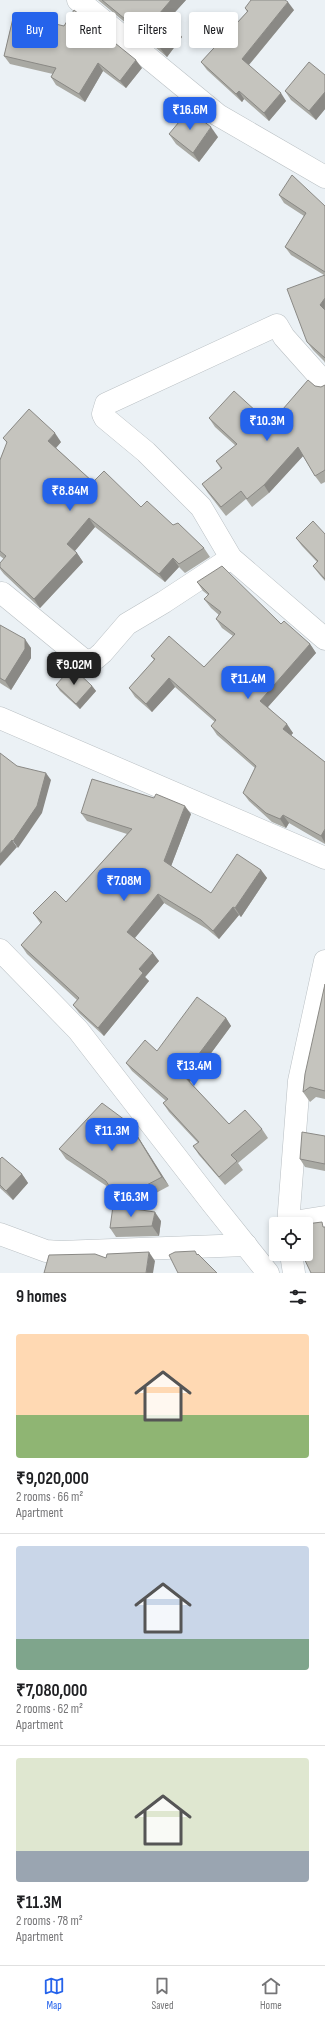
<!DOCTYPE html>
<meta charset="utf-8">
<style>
:root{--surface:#fff;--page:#f6f6f6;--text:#202124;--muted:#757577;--line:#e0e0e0;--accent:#2563eb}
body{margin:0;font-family:"Sofia Sans Condensed",sans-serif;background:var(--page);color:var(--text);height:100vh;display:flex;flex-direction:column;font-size:15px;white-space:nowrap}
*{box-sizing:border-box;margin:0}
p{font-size:13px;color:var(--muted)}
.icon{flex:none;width:22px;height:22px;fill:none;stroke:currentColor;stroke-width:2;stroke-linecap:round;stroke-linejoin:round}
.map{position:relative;height:1273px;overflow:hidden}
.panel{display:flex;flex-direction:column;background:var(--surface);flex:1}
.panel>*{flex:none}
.guide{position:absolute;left:12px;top:12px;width:301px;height:36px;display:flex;gap:8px}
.tools{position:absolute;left:269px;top:1217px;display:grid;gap:8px}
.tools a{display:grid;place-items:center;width:44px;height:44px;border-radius:4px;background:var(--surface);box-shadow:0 2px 6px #0003;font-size:20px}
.price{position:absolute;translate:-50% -34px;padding:0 9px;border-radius:8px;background:var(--accent);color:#fff;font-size:13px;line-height:26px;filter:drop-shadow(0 1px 2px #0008)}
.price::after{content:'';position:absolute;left:50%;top:24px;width:12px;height:9px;margin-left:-6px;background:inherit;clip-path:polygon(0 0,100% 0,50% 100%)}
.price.selected{background:#222;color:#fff}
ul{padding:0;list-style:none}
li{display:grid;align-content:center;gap:8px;height:212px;padding:0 16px}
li+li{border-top:1px solid var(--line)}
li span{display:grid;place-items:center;height:124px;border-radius:4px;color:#555}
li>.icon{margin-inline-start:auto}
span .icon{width:72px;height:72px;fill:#fffc;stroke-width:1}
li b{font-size:17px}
h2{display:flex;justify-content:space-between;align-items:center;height:48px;padding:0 16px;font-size:17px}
.chip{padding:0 14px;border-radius:4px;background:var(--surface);box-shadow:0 2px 6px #0003;font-size:14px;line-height:36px}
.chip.selected{background:var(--accent);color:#fff}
.menu{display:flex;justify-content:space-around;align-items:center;height:56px;border-top:1px solid var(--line);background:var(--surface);font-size:11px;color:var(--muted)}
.menu a{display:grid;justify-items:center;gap:2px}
.menu .selected{color:var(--accent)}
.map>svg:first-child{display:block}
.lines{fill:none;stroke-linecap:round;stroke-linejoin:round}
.minor-casing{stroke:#bac0c4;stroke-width:23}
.minor{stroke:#fff;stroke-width:22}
.wall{fill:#a9a9a3}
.shaded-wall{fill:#8a8985}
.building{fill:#c5c4be;stroke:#8a8985}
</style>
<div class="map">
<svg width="325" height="1273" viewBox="0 0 325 1273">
<rect width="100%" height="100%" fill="#ebf1f5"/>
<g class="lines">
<g class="minor-casing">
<g id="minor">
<polyline points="78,0 218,115 325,177"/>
<polyline points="325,383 284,337 277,325 106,404 103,414 105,418 146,452 201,507 231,558 325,639"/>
<polyline points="2,593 85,661 95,659 102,653 127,624 164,602 231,558"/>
<polyline points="0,718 325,858"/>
<polyline points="0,950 78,1030 212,1203 268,1273"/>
<polyline points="287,1223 325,1217"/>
<polyline points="288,1224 299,1081 325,961"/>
<polyline points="0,1234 46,1251 60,1252 246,1245"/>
<polyline points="291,1254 294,1273"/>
</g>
</g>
<use href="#minor" class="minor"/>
</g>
<g class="wall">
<polygon points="98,0 186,0 167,21 182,37 167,57"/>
<polygon points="245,8 294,10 249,65 286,101 269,121 244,99 242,102 207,70 201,62 247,12"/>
<polygon points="14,14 142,68 126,88 103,71 85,102 56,85 51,77 53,74 10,64 4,56"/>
<polygon points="325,75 325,109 316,120 291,100 285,91"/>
<polygon points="169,134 218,137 199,162 176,144"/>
<polygon points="279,195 325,206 325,363 324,361 313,350 307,342 324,275 291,255 285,247 304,216 284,203"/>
<polygon points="325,385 325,482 321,484 315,476 303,456 269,493 252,507 246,499 226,516 208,493 202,484 221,469 216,461 236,446 215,427 209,418 270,424 315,386 321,387"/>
<polygon points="3,438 61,442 56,448 93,482 141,507 173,525 204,548 210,557 185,573 179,567 165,582 95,527 75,551 77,553 83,562 40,608 4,574 0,569 0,563 4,559 0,556 0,460 7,443"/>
<polygon points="325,534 325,581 319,574 313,566 317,562 302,546 296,538"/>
<polygon points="197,582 281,624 310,644 316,653 268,707 293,733 291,735 325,762 325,844 289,823 286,828 272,822 249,801 243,793 255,768 217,735 211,726 215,722 175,687 152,712 135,697 129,688 154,660 151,656 204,667 233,636 222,628 216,619 219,615 211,608 204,599 208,595 203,591"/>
<polygon points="0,625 31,648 31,658 11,690 0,683"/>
<polygon points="56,685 92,686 96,691 80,709 60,691"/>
<polygon points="81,813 191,814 171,866 211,893 261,870 267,878 241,917 239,915 219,939 207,929 164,903 135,938 159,961 145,977 149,981 104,1036 79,1013 73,1005 77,1000 27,954 21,945 41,924 33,913 66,902 127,834 87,821"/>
<polygon points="325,984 325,1099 316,1097 310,1102 303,1092"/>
<polygon points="226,1018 231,1026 190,1082 229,1124 262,1129 268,1138 238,1163 243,1170 225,1185 199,1155 193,1146 198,1143 169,1112 163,1103 166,1101 132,1071 126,1063 157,1051"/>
<polygon points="135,1132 169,1186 128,1208 161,1221 159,1236 116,1237 110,1228 123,1208 111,1189 66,1159 59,1149"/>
<polygon points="325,1136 325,1171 305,1167 300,1159"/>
<polygon points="0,1159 22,1174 28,1183 13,1200 0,1188"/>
</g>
<g class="shaded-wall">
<polygon points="171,0 186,0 165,23 159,14"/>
<polygon points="288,2 294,10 247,67 242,59"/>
<polygon points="176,28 182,37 167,57 160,48"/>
<polygon points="136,60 142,68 126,88 120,81"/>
<polygon points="98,63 103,71 85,102 79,94"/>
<polygon points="239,91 244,99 242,102 236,94"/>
<polygon points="325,92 325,109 316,120 309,111"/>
<polygon points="281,93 286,101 269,121 264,113"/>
<polygon points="211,127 218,137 199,162 193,153"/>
<polygon points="325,298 325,312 320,305"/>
<polygon points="55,433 61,442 54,450 48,441"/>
<polygon points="298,447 304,455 269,493 264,485"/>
<polygon points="89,518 95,527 73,553 67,544"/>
<polygon points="77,553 83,562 40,608 34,599"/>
<polygon points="173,558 179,567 165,582 159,574"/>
<polygon points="25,639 31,648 31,658 11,690 5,681"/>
<polygon points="310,644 316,653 266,709 260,701"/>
<polygon points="169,678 175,687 152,712 146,704"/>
<polygon points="92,686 96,691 80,709 76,704"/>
<polygon points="287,724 293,733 289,738 283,729"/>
<polygon points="46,773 51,780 42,813 18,848 13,841"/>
<polygon points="185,806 191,814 170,869 164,861"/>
<polygon points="283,815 289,823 286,828 280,819"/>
<polygon points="325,829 325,843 321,836"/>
<polygon points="12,840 17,847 0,866 0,854"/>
<polygon points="261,870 267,878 241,917 235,908"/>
<polygon points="158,894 164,903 133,940 127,932"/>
<polygon points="233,907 239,915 219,939 213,931"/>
<polygon points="153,953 159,961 145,977 149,981 104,1036 98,1028 139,969"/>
<polygon points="226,1018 231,1026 189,1083 183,1075"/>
<polygon points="129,1123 135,1132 169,1186 162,1177"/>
<polygon points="22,1174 28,1183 13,1200 6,1191"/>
<polygon points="155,1212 161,1221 159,1236 152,1226"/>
<polygon points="149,1252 155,1261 153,1273 146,1273"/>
</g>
<g class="building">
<polygon points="102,0 171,0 159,14 176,28 160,48"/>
<polygon points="251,0 285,0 288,2 242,59 281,93 264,113 239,91 236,94 201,62 248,11 245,8"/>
<polygon points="74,10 136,60 120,81 98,63 79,94 51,77 56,68 4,56 14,14 64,26"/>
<polygon points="309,62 325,75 325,92 309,111 285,91"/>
<polygon points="189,110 211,127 193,153 169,134"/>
<polygon points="292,175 325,206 325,272 285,247 306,213 279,195"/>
<polygon points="325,275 325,298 320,305 325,310 325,358 307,342 287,289"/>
<polygon points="308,380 315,386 321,387 325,385 325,470 315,476 298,447 264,485 247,499 241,491 221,507 202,484 222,468 216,461 237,444 209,418 234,391 270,424"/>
<polygon points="29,409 55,433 48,441 93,482 104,471 141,507 147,501 173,525 178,523 204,548 179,564 173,558 159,574 89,518 67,544 77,553 34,599 0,567 0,563 6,556 0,551 0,460 7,442 3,438"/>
<polygon points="313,521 325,534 325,579 313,566 318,561 296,538"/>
<polygon points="222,566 281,624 284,621 310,644 260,701 287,724 283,729 325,762 325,829 321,836 283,815 280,819 266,813 243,793 256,766 211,726 216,720 169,678 146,704 129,688 155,659 151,656 169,636 204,667 235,634 216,619 221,612 204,599 209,594 197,582"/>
<polygon points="0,625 25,639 25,649 5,681 0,678"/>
<polygon points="72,667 92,686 76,704 56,685"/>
<polygon points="0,753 17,766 46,773 37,806 13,841 12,840 0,854"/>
<polygon points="92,779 154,798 156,794 185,806 164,861 211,893 237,854 261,870 235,908 233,907 213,931 201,920 158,894 127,932 153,953 139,969 143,973 98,1028 73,1005 79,998 21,945 42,922 33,913 55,891 66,902 132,829 81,813"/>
<polygon points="325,984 325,1091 310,1087 303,1092 305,1074"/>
<polygon points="197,997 226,1018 183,1075 229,1124 245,1110 262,1129 231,1155 237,1161 219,1177 193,1146 199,1142 163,1103 168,1099 126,1063 145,1040 157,1051"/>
<polygon points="102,1103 129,1123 162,1177 118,1200 106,1181 59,1149"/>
<polygon points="302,1132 325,1136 325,1164 300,1159"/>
<polygon points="2,1157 22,1174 6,1191 0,1185 0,1159"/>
<polygon points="113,1206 155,1212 152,1226 110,1228"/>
<polygon points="322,1222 323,1227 325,1227 325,1273 311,1273 302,1254 306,1254 306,1224"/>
<polygon points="195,1251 197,1255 198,1254 217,1273 178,1273 169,1255 175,1252"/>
<polygon points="149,1252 146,1273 44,1273 49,1255 95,1254 106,1258 107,1254"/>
</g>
</svg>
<div class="tools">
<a><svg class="icon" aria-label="locate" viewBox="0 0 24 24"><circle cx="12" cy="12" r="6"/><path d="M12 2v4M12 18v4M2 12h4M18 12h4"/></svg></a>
</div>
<b class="price" style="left:190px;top:131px">₹16.6M</b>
<b class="price" style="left:267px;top:442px">₹10.3M</b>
<b class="price" style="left:70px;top:512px">₹8.84M</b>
<b class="price selected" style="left:74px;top:686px">₹9.02M</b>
<b class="price" style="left:248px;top:700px">₹11.4M</b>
<b class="price" style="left:124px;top:902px">₹7.08M</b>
<b class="price" style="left:194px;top:1087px">₹13.4M</b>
<b class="price" style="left:112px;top:1152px">₹11.3M</b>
<b class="price" style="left:131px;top:1218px">₹16.3M</b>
<div class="guide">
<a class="chip selected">Buy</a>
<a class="chip">Rent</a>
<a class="chip">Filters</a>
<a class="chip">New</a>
</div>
</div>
<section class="panel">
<h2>9 homes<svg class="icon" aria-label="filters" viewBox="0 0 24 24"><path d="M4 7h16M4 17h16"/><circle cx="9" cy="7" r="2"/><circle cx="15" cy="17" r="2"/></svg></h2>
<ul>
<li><span style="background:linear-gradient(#ffd9b3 65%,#8fb573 0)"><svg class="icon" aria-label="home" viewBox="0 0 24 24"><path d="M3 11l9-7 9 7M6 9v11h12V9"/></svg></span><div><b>₹9,020,000</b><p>2 rooms · 66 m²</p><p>Apartment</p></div></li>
<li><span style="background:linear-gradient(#c9d6e8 75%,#7fa58c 0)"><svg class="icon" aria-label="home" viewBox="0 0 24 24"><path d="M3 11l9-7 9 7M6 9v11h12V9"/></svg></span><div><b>₹7,080,000</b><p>2 rooms · 62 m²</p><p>Apartment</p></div></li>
<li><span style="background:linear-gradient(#dfe7d0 75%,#9aa5b1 0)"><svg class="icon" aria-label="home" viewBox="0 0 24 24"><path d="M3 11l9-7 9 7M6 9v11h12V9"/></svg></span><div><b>₹11.3M</b><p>2 rooms · 78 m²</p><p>Apartment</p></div></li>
</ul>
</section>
<nav class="menu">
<a class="selected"><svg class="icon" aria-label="map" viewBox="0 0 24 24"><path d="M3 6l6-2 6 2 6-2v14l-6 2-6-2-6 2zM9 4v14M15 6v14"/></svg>Map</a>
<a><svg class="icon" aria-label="saved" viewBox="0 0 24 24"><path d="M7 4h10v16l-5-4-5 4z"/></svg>Saved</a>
<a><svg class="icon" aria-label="home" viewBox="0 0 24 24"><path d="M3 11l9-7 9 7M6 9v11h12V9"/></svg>Home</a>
</nav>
